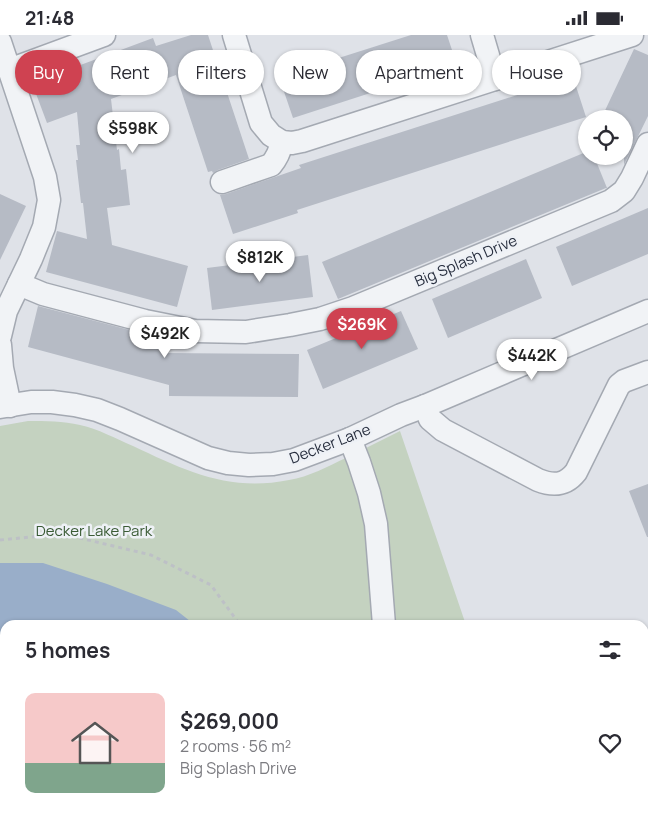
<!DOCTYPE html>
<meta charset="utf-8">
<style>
:root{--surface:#fff;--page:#f2f2f3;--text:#2b2b33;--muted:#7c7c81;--line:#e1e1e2;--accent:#cf4251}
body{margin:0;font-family:Manrope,sans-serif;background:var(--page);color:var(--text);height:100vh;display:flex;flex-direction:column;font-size:19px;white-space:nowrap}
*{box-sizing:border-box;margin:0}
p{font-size:16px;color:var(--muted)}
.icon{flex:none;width:28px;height:28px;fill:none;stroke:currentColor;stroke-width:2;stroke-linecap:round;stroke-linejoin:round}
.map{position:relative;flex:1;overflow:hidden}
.side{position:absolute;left:0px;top:585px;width:649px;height:195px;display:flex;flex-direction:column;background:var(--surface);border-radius:15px 15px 0 0;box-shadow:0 1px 4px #0004}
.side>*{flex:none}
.guide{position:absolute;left:15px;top:15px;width:619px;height:45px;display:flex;gap:10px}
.buttons{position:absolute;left:578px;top:75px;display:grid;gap:10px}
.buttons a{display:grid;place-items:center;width:55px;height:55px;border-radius:50%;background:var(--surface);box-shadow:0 1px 4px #0004;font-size:25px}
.price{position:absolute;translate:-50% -42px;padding:0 11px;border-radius:18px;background:#fff;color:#222;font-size:16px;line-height:32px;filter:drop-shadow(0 1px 2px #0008)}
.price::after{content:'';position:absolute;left:50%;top:30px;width:15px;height:11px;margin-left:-8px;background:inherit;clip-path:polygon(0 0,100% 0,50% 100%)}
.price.active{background:var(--accent);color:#fff}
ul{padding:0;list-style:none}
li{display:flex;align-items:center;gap:15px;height:125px;padding:0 25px}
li+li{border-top:1px solid var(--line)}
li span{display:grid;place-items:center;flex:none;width:140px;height:100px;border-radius:10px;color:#555}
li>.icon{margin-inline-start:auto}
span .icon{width:60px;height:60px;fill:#fffc;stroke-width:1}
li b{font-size:21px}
h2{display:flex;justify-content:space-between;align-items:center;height:60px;padding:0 25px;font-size:21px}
.tag{padding:0 18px;border-radius:22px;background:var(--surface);box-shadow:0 1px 4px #0004;font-size:18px;line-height:45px}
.tag.active{background:var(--accent);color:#fff}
.status{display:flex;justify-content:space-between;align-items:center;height:35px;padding:0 25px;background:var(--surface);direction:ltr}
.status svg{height:14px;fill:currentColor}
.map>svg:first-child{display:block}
.green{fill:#c4d2c0}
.water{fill:#99aec9}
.building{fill:#b6bbc5}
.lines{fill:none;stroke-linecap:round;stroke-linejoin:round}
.minor-casing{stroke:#a4a9b2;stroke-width:25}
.path{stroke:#bdc0c6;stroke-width:3;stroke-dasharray:4 4;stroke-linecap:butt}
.minor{stroke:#f1f3f6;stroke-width:22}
.labels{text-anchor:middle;stroke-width:5;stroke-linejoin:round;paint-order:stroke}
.street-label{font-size:15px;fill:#282f3f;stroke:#eef1f6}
.park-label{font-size:15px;fill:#3a5b35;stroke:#eef1f6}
</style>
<div class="status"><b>21:48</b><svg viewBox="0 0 49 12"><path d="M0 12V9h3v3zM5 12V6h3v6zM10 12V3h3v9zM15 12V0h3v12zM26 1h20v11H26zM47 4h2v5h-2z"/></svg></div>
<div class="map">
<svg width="648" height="780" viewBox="0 0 648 780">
<rect width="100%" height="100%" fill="#dfe2e8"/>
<path class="green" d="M28,386c18,0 35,0 52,4 19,4 36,14 53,21 53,25 96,46 156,34 20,-3 39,-14 57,-22 18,-9 36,-18 54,-27l66,194h-461v185h639v-32l4,3v34h-648v-389z"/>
<polygon class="water" points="0,528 43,528 107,549 176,575 195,590 5,590 5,775 265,775 265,780 0,780"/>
<g class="building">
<polygon points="191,0 208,0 249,124 218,135 213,138 212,136 208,137 176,40 111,64 117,115 119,114 121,135 126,134 130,170 107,173 112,210 188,231 177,272 46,237 57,196 87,204 83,168 81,168 76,125 78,125 76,110 80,110 77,77 47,88 32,48 153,3 156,11"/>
<polygon points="411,0 447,0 457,30 293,83 279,42"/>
<polygon points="634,14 648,20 648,81 624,130 624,84 601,84"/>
<polygon points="573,42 586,82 297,175 298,178 233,199 220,160 226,159 301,133 299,130"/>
<polygon points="586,117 586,121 594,121 607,153 606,153 338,264 322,227"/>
<polygon points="0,159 26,171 0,225"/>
<polygon points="648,173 648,219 572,251 556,212"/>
<polygon points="308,220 313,262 212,275 207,233"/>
<polygon points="526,224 542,263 448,303 432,264"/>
<polygon points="38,271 164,304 161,318 299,319 298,362 169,361 169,350 28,312"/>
<polygon points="401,276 418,314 323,354 307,315"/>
<polygon points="648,449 648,502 647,502 629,456"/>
</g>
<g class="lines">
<g class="minor-casing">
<g id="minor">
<polyline points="234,0 261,88 271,100 282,107 292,108 302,106 632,0"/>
<polyline points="482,0 495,44"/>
<polyline points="0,7 45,142 49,165 44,192 31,224 6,276 0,301"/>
<polyline points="9,35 104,0"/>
<path d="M222,147l49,-17c6,-7 9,-14 11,-23"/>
<polyline points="19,249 43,259 145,286 195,296 246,297 290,290 320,284 353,273 611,166 624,156 632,143 648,109"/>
<polyline points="0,310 2,333 10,371"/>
<path d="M425,371l5,13 13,11 95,50c15,6 27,6 38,-8l43,-87 5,-4 24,-9"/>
<polyline points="0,372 31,367 52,367 75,370 97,375 120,384 208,423 228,428 249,430 273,429 294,425 350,404 401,380 425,371 648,276"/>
<polyline points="350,404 359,427 369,458 376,489 384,590"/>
</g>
</g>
<g class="path">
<polyline points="0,505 63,499 151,520 211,550 240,590"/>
<polyline points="644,764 648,766"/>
<polyline points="304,780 304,775"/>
</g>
<use href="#minor" class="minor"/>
</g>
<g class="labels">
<g class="street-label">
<text transform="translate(466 226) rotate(-23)" y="5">Big Splash Drive</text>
<text transform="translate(330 409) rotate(-21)" y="5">Decker Lane</text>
</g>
<g class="park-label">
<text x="94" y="501">Decker Lake Park</text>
</g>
</g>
</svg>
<div class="buttons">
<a><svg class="icon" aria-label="locate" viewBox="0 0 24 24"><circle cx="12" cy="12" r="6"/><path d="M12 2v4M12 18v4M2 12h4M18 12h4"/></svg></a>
</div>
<b class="price" style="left:133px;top:119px">$598K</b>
<b class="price" style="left:260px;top:248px">$812K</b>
<b class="price active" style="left:362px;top:315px">$269K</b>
<b class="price" style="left:165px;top:324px">$492K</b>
<b class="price" style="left:532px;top:346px">$442K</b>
<div class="guide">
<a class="tag active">Buy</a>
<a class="tag">Rent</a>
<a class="tag">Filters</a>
<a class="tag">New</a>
<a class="tag">Apartment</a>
<a class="tag">House</a>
</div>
<section class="side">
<h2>5 homes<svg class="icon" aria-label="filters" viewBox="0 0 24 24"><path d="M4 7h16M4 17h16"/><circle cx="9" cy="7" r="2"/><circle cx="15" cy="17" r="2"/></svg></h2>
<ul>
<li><span style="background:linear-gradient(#f6c9c9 70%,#7fa58c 0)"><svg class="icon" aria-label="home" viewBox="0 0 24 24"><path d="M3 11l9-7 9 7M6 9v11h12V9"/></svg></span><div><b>$269,000</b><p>2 rooms · 56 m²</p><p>Big Splash Drive</p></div><svg class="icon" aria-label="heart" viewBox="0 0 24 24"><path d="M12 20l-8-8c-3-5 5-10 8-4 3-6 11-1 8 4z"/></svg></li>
</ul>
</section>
</div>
